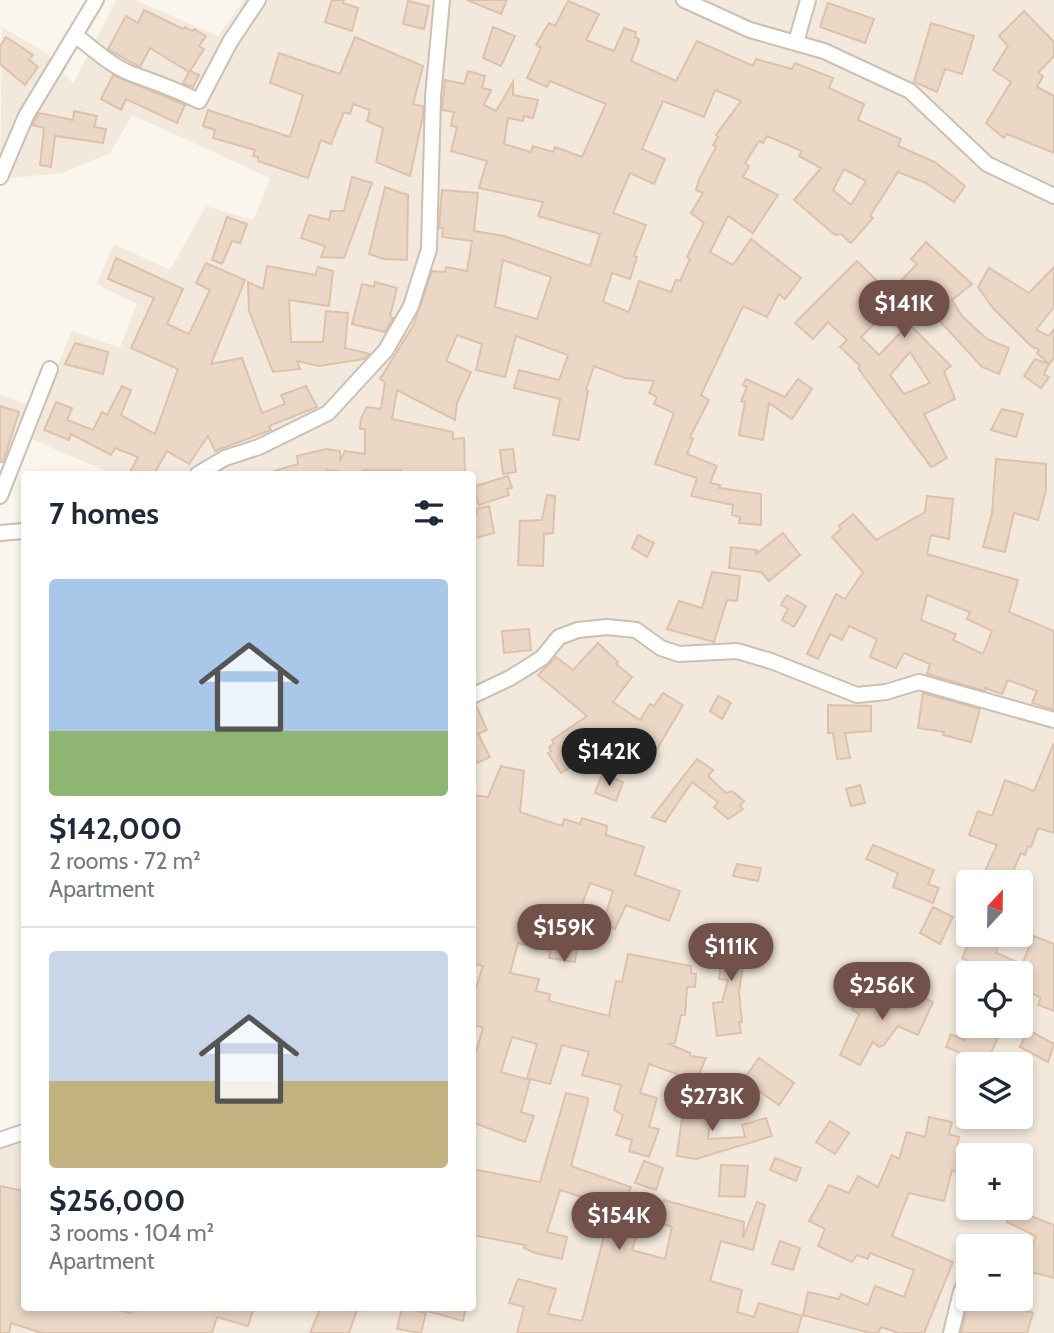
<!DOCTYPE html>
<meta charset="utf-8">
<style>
:root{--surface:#fff;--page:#f6f6f7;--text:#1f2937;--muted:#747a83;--line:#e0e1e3;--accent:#71514a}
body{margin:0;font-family:Cabin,sans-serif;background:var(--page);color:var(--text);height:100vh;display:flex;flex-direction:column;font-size:26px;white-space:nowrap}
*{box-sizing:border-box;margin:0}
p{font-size:23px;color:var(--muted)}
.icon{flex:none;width:38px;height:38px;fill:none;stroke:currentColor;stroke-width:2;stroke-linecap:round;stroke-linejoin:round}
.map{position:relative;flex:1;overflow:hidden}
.sheet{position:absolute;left:21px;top:471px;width:455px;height:840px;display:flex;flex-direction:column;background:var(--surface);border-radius:7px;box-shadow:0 4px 10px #0003}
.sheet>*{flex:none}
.needle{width:46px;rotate:22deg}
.controls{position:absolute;left:956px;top:870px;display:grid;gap:14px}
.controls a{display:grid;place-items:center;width:77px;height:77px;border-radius:7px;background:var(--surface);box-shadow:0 4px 10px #0003;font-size:35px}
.price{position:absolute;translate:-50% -60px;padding:0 16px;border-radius:24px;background:var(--accent);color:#fff;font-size:23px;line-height:46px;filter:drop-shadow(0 2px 4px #0008)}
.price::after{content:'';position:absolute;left:50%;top:42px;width:21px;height:16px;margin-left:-10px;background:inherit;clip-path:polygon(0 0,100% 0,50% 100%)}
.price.selected{background:#222;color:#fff}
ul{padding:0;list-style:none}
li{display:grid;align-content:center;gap:14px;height:371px;padding:0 28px}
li+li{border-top:2px solid var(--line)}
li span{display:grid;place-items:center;height:217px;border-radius:7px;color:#555}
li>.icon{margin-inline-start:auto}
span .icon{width:126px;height:126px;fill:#fffc;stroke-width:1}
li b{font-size:30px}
h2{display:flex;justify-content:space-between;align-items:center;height:84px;padding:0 28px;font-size:30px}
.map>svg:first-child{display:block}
.residential{fill:#f2e9dc;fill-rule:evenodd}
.building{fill:#ebd7c6;stroke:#dec1aa;stroke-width:2;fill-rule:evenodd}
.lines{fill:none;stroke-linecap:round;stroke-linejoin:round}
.street-casing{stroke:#ccbfb4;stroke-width:18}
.street{stroke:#fff;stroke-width:14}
</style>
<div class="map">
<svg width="1054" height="1333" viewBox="0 0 1054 1333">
<rect width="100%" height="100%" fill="#fbf6ed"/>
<path class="residential" d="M116,0h20l82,36 26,-36h810v1333h-1054v-190l24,-7v171h448v-833h-360l-81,-35 -31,23v-68l39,15 33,-78 48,17 17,-44 -41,-20 18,-40 56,26 36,-64 47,14 17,-42 -138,-63 -22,38 -47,20 -63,6 2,-152 46,27 25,30zM968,882h52v52h-52zM968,973h52v53h-52zM968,1064h52v52h-52zM968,1155h52v53h-52zM968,1246h52v52h-52z"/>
<g class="building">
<polygon points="332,0 344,0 343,3 358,8 352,31 325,22"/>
<polygon points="467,0 507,0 501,14"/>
<polygon points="408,1 429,6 424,29 403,24"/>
<path d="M568,1l31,13 -13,26 28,11 10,-23 12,4 -1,5 4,2 -1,5 -7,17 45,20 21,-40 56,25 3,-7 36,10 3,-6 38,15 -4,10 35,16 -6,16 43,19 -3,7 37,16 30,24 -11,16 -28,-19 -28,-11 -28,44 3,2 -22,25 -10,-9 -6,1 -41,-35 27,-32 -22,-12 3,-5 -35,-15 -4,7 -4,-2 -14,22 4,3 -6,11 35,18 -25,38 -25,-17 -18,36 23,13 18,-26 50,39 -16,21 -6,-5 -12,23 -24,-11 -42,89 8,5 -19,37 3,2 -6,15 30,12 -7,17 10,2 -1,3 42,6v31l-22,-2 1,-6 -8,-2 1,-10 -42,-9 6,-18 -42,-14 19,-51 -20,-9 3,-7 -8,-4 5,-12 -29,-3 -31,-12 -8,24 2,1 -9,49 -26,-5 7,-36 -46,-11 5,-18 40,10 9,-25 -52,-19 -11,41 -29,-7 6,-26 -25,-9 -11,26 25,11 -14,31 -2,17 -58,-30 -5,29 61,13v7l11,-1 1,36h-64v-4h-38l-1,4 -36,-4 1,4h-53v-3l24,-7 -1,-8 29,-7 14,2v10l5,-10 20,3v-25h-5l1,-11 6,-11 14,2 4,-27 -5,-3 33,-53 19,-55 13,1 1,-5 21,4 5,-30 -30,-4 1,-9h-4l3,-38 36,3 -4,38 30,5 86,30 10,-32 -62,-18 5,-14 -64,-14 8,-27 -36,-10 6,-24 -6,-1 3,-14 -12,-2 3,-30 19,4 4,-13 17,5 -3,12 9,2 -7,15 12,6 17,-29v13l25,5 -5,18 -9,-2 -1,5 -15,-3 -4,26 27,8 2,-6 20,6 2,-5 27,10 24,-53 -56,-23 -3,6 -20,-9 14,-30 -5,-3 13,-22 6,3zM715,90l26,11 -25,34 2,2 -5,8 3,2 -17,32 -3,11 7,3 -12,20 13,10 -17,34 3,2 -10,22 -4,-1 -5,12 -32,-11 -10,31 -26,-10 9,-29 18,6 7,-22 -3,-1 12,-31 -33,-12 17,-40 24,11 11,-25 -23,-10 21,-48 41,16zM844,169l22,12 -15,24 -18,-15zM503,260l48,17 -14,42 -42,-12z"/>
<polygon points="828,3 874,19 865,43 820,27"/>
<polygon points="144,10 183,29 185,27 192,31 194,29 206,36 199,46 204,49 190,71 199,75 193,87 183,83 189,72 150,48 140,67 108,49 126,16 138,23"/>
<polygon points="1024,11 1054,42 1054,56 1038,73 1043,76 1037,87 1054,96 1054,153 1007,134 1004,138 986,123 1011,82 993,70 1008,46 999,36"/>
<polygon points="931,23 974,36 962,74 945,69 937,92 914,82"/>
<polygon points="493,27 515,36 501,66 483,58"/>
<polygon points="6,37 33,55 29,60 38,67 25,85 0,64 0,46"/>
<polygon points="355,37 423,66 413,104 423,106 423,116 410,176 376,162 383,128 367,121 370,110 353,104 350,114 344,112 331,144 321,140 308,178 258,161 258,157 253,156 255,150 213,138 215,130 203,126 208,110 290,137 303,95 270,83 279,53 340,74"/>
<polygon points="113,75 185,105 177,123 126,99 121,110 101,99"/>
<polygon points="74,111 97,116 94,127 106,129 103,143 55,136 51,167 40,165 44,128 32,125 39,113 73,120"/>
<polygon points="352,177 372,183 344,258 321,257 325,246 301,238 309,215 329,220 331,211 344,211"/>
<polygon points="385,187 408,195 407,260 384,259 369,254"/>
<polygon points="227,217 247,224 240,243 232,241 222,264 212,260"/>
<path d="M926,242l46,42 -20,16 10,16 25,23 22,9 -10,26 -17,-7 -46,-50 2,-2 -19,-24 -24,26 -6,-8 -28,28 18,18 30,-31 42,42 -7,5 11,28 -31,15 23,44 -16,9 -73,-99 2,-2 -20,-19 7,-7 -19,-18 -15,17 -18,-16 62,-62 32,32 28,-29 -6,-5zM910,352l20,31 -26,11 -14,-19z"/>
<polygon points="116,258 183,289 167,324 189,334 210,290 196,283 206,263 245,280 211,364 242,358 262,413 285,404 281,395 306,386 317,407 269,426 271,430 215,451 208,436 189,464 167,451 154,474 129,474 138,457 115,448 111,455 71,434 69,440 44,430 56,402 72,408 67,420 93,430 102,412 107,415 122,386 131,390 121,415 155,434 178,369 131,348 154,298 108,279"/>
<polygon points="267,266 315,275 318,267 333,271 329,306 289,300 291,342 323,342 326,311 348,313 345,348 370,354 364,359 319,366 297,361 300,369 273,372 249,311 248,282 263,289"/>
<polygon points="1054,267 1054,307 1036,330 1049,336 1054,329 1054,358 1049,364 1037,353 1039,350 1031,346 992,307 978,287 989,268 1029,293"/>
<polygon points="375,282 397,288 390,316 393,318 385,332 352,324 362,284 374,287"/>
<polygon points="75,343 108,352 103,374 65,364"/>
<polygon points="1035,359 1049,364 1044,374 1049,377 1041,388 1024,376"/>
<polygon points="746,379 785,397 798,379 812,389 792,419 769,403 763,440 739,435 745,402 741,401 747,387 743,385"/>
<polygon points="0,406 19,412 3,462 0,462"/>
<polygon points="1002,409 1023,414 1016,437 991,430"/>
<polygon points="513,449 516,472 503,474 500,450"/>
<polygon points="996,459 1046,464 1046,490 1038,520 1014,513 1005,552 983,547 992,513"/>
<polygon points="508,476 512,488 507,489 509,495 479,505 473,487"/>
<polygon points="547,495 555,496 553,533 544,534 543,566 518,565 520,521 542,520"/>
<path d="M927,496l26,3 -4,40 -18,-4 -4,19 91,26 -9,32 45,19v79l-22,-7 5,-12 -29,-11 -6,14 -17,-6v3l-58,-17 3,-10 -26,-11 -8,15 -26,-11 7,-18 -28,-13 -7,14 -12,-6 -12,25 -11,-5 29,-60 9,5 18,-27 -31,-35 9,-8 -2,-3 14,-12 23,26 49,-28zM927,595l43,17 -3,7 25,12 -9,23 -30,-14 3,-6 -35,-14z"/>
<polygon points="489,506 494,533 472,539 472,515 477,514 476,509"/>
<polygon points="783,533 800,555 769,581 761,572 729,568 731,547 757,550 756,554"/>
<polygon points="638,535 654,543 647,557 632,548"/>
<polygon points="712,572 740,576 737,601 727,600 714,642 667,629 679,601 702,608"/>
<polygon points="787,595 806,606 794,627 782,620 788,609 781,605"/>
<polygon points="529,629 531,650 504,653 502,631"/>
<polygon points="598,643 618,662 616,664 632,677 613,702 640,720 650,704 654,706 663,693 683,705 651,759 616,739 618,736 561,773 548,753 551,751 549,747 554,743 552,740 587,716 538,675 556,657 573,670"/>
<polygon points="923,693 980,709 971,742 943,735 944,732 918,728"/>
<polygon points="718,696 731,703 722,719 710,711"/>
<polygon points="472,705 476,705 487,730 478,734 490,757 477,763 472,756"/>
<polygon points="828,705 871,706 871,731 845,733 850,758 837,759 833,733 828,733"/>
<polygon points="1054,743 1054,833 1038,828 1031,847 1028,846 1025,855 1021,853 1008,882 980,882 997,845 969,835 978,811 992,816 1005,780 1034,791"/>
<polygon points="697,759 713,770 708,776 726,793 732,791 744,801 740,806 743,809 728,819 714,807 718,802 692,782 665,822 652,817"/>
<polygon points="501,766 524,771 520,812 562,826 564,819 580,824 582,818 607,826 606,835 644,847 635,875 680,891 669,921 626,905 615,929 602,925 613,891 590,883 578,916 555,907 549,935 578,938 575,962 549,958 550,951 518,943 510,973 539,979 536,991 550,994 549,1001 609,1016 616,981 622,982 628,954 691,966 691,973 696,974 695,987 687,987 685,1015 681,1015 675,1043 669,1044 690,1053 690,1056 706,1058 696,1081 649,1064 640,1093 657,1098 649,1127 659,1129 649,1157 629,1151 632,1140 616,1135 623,1115 614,1110 621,1085 582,1075 589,1052 562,1045 550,1084 527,1078 537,1044 512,1037 501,1072 530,1080 521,1112 534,1116 525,1142 472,1122 473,1062 483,1028 472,1024 472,1000 483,966 472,963 472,795 488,797"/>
<polygon points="602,774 623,782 616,801 595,793"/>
<polygon points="860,785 865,803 851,806 846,789"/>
<polygon points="873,845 934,870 928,884 939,888 933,903 893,887 898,873 866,859"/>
<polygon points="737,864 761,868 758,881 733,876"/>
<polygon points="933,907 953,917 940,944 920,933"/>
<polygon points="725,927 748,932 739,992 742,1022 739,1022 741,1033 717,1036 713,1003 722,1002 728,980 719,979"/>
<polygon points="973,934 1001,934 996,953 1022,964 1034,936 1054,944 1054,1011 1038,1005 1041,998 1020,987 1020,973 971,973 975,964 962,958"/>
<polygon points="868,984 880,992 877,996 906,1009 914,993 933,1002 918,1035 898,1026 884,1045 879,1047 873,1042 860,1065 840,1055 859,1014 852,1010"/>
<polygon points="971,1026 982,1026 1000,1033 986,1064 946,1047 951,1034 964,1040"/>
<polygon points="1028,1030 1054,1044 1048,1062 1020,1047"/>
<polygon points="759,1058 794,1083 779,1105 743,1080"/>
<polygon points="566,1093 588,1098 588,1102 571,1166 631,1187 620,1215 641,1222 632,1250 665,1259 672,1227 659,1222 664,1200 744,1222 743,1238 757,1202 765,1205 753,1250 721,1241 710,1281 742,1290 737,1312 754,1317 759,1303 802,1316 797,1333 517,1333 524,1307 509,1303 518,1279 556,1289 548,1314 582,1321 604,1236 575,1227 585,1198 560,1190 547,1232 567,1237 562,1259 535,1253 524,1248 525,1245 472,1235 472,1169 540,1182"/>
<polygon points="696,1096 713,1101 708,1139 745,1137 742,1125 766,1118 772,1136 696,1159 677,1156 683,1110 691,1112"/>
<polygon points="929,1117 952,1122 949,1134 959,1137 957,1146 964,1149 956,1172 952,1170 944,1201 909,1193 892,1236 953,1262 924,1333 899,1333 881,1327 878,1333 870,1333 803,1315 808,1292 839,1299 841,1294 868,1305 875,1286 904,1297 914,1270 870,1253 868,1259 857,1255 852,1262 818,1246 825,1229 809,1221 829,1185 849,1193 858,1176 878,1187 892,1155 899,1159 907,1132 925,1137"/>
<polygon points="830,1121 849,1133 835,1154 816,1142"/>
<polygon points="775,1158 801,1168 796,1181 770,1170"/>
<polygon points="644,1161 663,1168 656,1190 635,1183"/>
<polygon points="721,1165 748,1166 745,1197 719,1196"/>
<polygon points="0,1186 24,1191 24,1307 106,1307 131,1313 132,1307 254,1307 248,1326 217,1317 212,1333 42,1333 11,1323 9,1333 0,1333"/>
<polygon points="1012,1209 1054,1225 1054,1278 1024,1270 1036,1236 1007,1222"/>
<polygon points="780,1241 800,1248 793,1270 772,1264"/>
<polygon points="969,1298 998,1298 1007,1301 1006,1305 1033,1313 1027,1333 961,1333"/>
<polygon points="321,1307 358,1307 349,1333 310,1333"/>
<polygon points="402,1307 426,1313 421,1333 397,1329"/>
<polygon points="428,1307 466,1307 463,1321 427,1311"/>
</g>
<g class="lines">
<g class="street-casing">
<g id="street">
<polyline points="684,0 750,30 824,51 910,91 987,164 1054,196"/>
<path d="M76,36c18,13 35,30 56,38 23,8 45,16 67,27l31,-59 28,-42"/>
<polyline points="796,42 808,0"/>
<polyline points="0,177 26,116 96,0"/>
<polyline points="198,474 225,458 259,447 328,413 386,350 411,306 429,249 433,97 442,0"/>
<polyline points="0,496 50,369"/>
<polyline points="0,533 24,531"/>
<polyline points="472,696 510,678 542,658 559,637 578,630 607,627 636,630 661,648 679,654 737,651 771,661 857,695 886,692 919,682 1054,720"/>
<polyline points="0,1140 24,1132"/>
<polyline points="951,1333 961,1292 968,1276"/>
</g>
</g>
<use href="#street" class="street"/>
</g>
</svg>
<div class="controls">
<a><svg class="needle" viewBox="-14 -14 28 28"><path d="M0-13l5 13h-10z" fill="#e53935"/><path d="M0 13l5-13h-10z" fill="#747a83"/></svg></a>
<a><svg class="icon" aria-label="locate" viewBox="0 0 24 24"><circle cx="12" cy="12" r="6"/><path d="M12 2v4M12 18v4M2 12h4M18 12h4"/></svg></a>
<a><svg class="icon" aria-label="layers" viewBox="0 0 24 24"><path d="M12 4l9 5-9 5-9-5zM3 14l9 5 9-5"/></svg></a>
<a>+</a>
<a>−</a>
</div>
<b class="price" style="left:904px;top:340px">$141K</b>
<b class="price selected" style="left:609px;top:788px">$142K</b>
<b class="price" style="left:564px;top:964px">$159K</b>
<b class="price" style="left:731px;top:983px">$111K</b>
<b class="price" style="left:882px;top:1022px">$256K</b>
<b class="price" style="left:712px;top:1133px">$273K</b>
<b class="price" style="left:619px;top:1252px">$154K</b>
<section class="sheet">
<h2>7 homes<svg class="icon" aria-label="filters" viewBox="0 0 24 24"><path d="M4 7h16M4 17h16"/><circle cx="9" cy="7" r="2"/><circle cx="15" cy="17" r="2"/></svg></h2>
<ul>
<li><span style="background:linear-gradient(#a9c7e8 70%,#8fb573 0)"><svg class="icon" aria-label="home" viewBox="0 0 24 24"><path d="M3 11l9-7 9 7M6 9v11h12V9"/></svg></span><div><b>$142,000</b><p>2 rooms · 72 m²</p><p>Apartment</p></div></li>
<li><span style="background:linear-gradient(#c9d6e8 60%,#c2b280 0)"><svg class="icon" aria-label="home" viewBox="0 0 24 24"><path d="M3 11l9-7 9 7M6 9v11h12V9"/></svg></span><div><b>$256,000</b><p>3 rooms · 104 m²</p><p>Apartment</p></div></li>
</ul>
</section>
</div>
